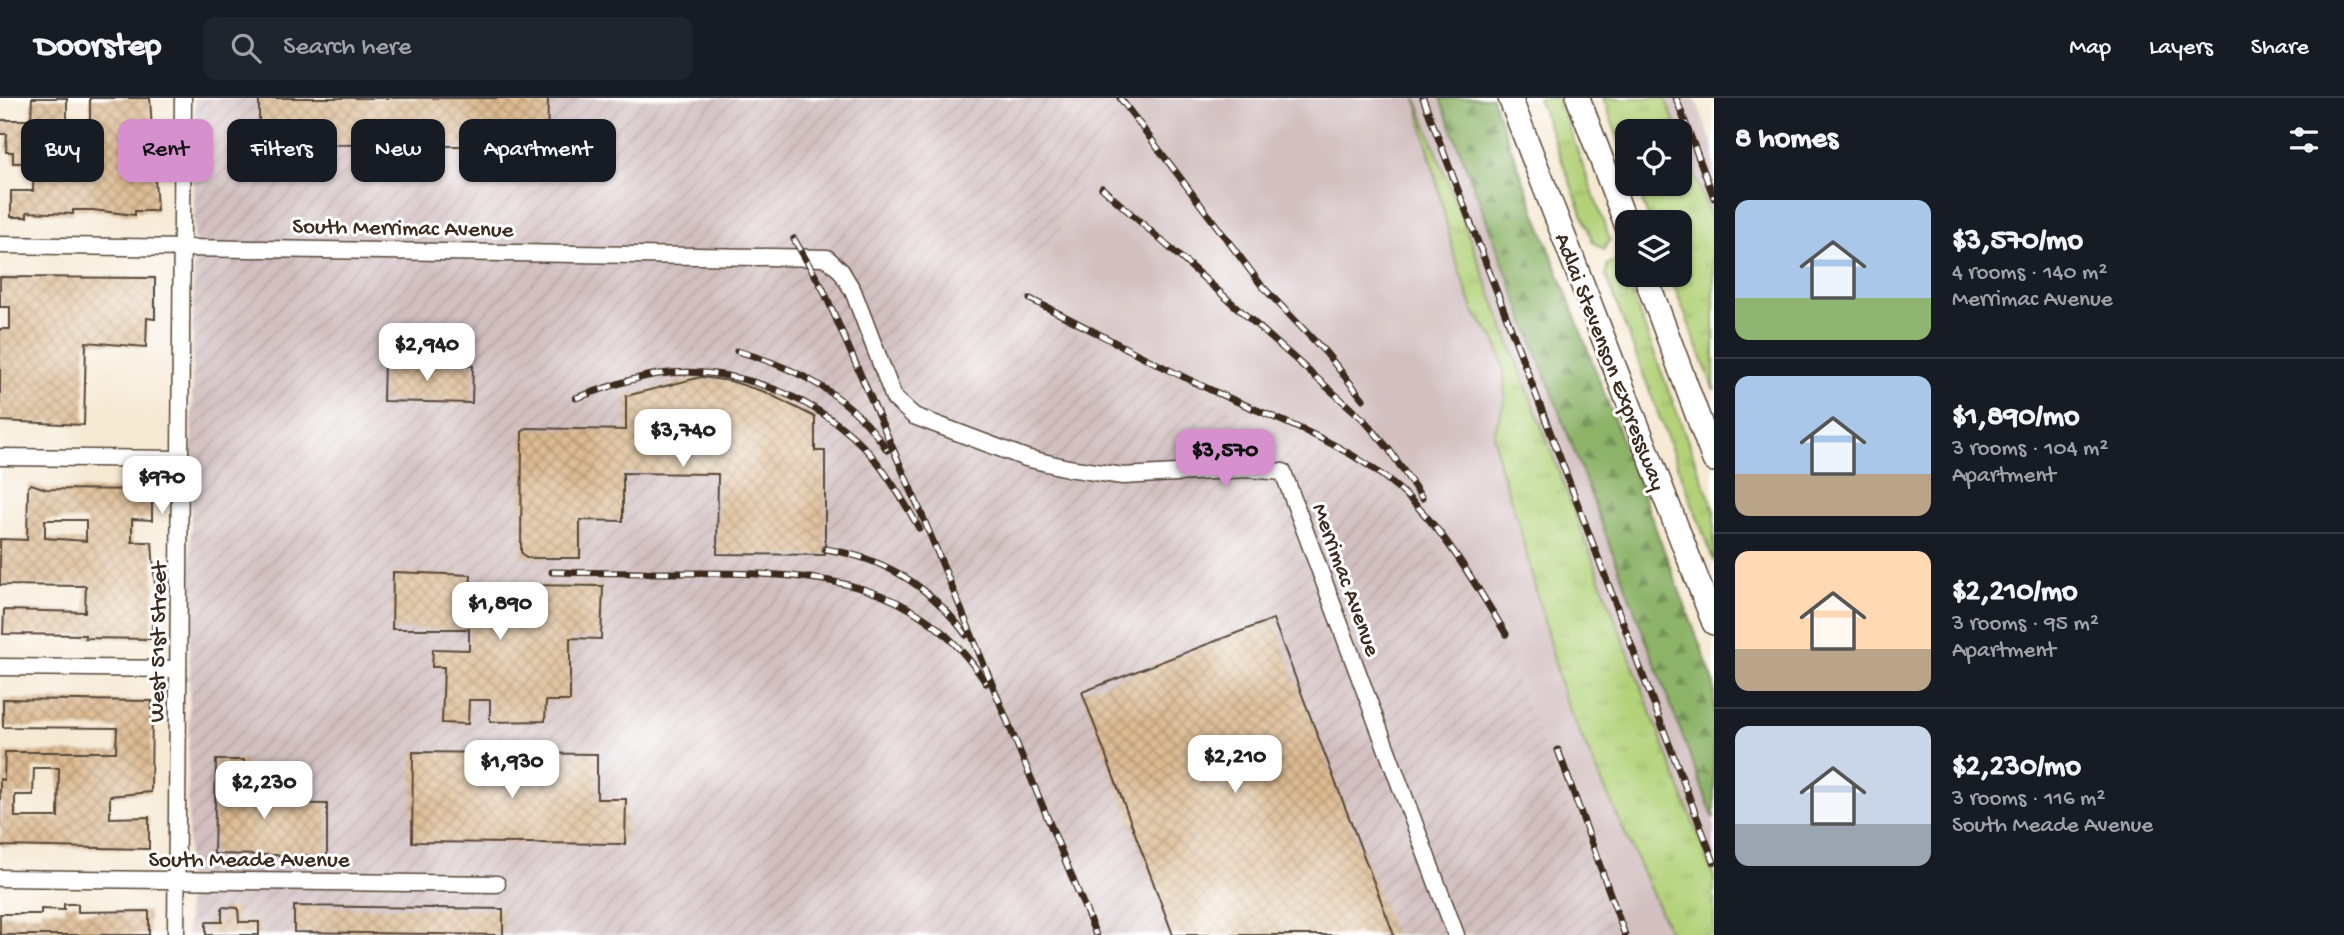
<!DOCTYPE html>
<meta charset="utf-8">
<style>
:root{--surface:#171b24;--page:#20242c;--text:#f1f3f6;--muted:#9ea1a6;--line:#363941;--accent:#d690ce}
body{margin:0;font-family:"Gochi Hand",sans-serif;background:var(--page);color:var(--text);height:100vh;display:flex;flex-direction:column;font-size:26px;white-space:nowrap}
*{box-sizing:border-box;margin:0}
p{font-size:23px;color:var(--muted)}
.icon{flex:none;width:38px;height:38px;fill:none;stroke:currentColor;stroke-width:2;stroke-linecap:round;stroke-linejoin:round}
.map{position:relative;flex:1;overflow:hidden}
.side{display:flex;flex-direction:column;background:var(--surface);width:630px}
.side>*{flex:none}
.guide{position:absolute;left:21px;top:21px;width:665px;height:63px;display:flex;gap:14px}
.buttons{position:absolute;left:1615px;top:21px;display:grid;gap:14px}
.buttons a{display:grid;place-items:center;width:77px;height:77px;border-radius:14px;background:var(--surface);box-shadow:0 2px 5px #0004;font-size:35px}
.price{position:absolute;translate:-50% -60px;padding:0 16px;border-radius:14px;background:#fff;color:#222;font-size:23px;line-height:46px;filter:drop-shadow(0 2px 4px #0008)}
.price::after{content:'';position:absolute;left:50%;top:42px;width:21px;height:16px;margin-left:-10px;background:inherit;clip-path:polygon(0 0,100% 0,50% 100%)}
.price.current{background:var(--accent);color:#111}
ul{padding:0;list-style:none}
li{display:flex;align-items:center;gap:21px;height:175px;padding:0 21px}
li+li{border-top:2px solid var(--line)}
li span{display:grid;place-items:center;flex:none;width:196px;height:140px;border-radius:14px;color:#555}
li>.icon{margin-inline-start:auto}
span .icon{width:84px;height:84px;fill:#fffc;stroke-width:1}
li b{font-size:30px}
h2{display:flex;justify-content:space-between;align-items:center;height:84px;padding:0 21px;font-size:30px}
.tag{padding:0 24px;border-radius:14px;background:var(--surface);box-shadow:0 2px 5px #0004;font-size:24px;line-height:63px}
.tag.current{background:var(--accent);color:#111}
header{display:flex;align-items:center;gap:42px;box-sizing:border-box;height:98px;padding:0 35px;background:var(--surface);border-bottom:2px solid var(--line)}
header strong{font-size:33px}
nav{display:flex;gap:38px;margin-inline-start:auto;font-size:24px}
.search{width:490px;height:63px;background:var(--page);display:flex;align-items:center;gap:18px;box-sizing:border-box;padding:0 24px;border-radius:14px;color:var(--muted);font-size:26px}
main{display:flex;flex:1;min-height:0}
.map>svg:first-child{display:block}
.industrial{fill:url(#industrial-furrows)}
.railway{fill:#d2bfc0}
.grass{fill:url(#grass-tufts);stroke:#767e4c;stroke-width:2}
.forest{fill:url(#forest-firs);stroke:#646e44;stroke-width:2}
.building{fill:url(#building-cross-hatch);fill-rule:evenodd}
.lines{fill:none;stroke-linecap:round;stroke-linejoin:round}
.minor-casing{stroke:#574739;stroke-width:19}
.highway-casing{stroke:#574739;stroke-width:26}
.minor{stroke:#fff;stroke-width:16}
.highway{stroke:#fff;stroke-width:23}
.rail-casing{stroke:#3b2a1e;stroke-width:7}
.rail{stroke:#fff;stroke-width:4.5;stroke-dasharray:13;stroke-linecap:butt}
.labels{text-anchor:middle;stroke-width:6;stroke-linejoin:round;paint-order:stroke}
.street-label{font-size:23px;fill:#3b2a1e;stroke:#fff}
</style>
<header>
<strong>Doorstep</strong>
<div class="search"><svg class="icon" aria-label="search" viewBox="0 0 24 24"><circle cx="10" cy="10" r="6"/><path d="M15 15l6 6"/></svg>Search here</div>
<nav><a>Map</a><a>Layers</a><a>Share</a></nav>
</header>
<main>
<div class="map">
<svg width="1714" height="837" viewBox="0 0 1714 837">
<defs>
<pattern id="industrial-furrows" width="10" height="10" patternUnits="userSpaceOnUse" patternTransform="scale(1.75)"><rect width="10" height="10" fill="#d2bfc0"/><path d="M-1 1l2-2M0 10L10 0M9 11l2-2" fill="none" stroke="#b5a4a5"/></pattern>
<pattern id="grass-tufts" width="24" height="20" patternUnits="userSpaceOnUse" patternTransform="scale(1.75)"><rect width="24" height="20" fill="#b2d179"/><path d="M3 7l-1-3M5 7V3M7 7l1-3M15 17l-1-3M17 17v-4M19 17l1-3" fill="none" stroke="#9ab468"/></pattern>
<pattern id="forest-firs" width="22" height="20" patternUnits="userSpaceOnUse" patternTransform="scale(1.75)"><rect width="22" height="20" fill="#8db369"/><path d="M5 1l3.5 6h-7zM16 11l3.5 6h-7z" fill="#749256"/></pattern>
<pattern id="building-cross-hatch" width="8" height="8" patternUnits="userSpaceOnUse" patternTransform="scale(1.75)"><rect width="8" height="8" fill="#dcbb93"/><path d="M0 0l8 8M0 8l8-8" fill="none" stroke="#b49877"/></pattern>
</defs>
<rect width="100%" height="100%" fill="#fff"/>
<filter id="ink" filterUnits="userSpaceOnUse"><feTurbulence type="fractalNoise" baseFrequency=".0143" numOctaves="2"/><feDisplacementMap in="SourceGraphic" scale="14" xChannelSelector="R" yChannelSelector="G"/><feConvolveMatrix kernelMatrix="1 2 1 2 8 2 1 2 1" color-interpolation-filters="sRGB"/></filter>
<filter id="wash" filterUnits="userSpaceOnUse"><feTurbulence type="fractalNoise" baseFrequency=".00686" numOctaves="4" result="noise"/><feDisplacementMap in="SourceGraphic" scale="28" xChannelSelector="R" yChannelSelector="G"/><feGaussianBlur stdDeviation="1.57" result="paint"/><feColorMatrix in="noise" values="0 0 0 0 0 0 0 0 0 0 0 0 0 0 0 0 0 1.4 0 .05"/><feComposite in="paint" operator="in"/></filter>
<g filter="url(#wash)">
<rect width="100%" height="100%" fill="#f6e9d4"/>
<polygon class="industrial" points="195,0 1108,0 1120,16 1022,206 1343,368 1366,381 1402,408 1485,515 1502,546 1590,761 1615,837 187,837"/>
<g class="railway">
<polygon points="1108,0 1416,0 1455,160 1474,214 1495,242 1504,270 1505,303 1494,335 1499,367 1517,420 1564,600 1671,837 1615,837 1590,761 1502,546 1485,515 1402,408 1366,381 1343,368 1022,206 1120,17"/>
<polygon points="1417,0 1440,0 1714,721 1714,779"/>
<polygon points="1665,0 1695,0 1714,50 1714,128"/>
</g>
<g class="grass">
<polygon points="1416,0 1714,779 1714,837 1671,837 1564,600 1517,420 1499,367 1494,335 1505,303 1504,270 1495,242 1474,214 1455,160"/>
<polygon points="1538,0 1558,0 1610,142 1604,152 1593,144"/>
<polygon points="1603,0 1665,0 1678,33 1628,33 1627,64"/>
<polygon points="1680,39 1714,128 1714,292 1670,177 1680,177 1680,124 1650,124 1636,86 1680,86"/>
<polygon points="1611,164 1618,164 1621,168 1714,412 1714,464 1606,177 1607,167"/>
</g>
<polygon class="forest" points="1440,0 1492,0 1714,584 1714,721"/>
<g id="blocks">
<g class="building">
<polygon points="32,0 67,0 67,22 90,22 90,0 150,0 157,113 135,113 135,117 93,112 73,112 73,116 27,114 27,119 11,119 11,93 33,93 34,65 13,65 13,54 6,54 7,36 0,36 0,22 31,22"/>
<polygon points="259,0 548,0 547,49 276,46 275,78 259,78"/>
<polygon points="0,179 155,180 155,221 147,220 146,249 86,244 84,327 0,323 0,231 10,231 10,209 0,209"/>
<polygon points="384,263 473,268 472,305 383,303"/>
<polygon points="701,279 730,283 765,294 815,319 815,353 825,353 825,457 717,456 718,376 623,375 623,423 580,422 580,460 526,460 521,454 522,334 527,330 626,332 626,298"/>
<path d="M31,386l15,5 106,1v30l-20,-1v23h20l3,44 -4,53 -66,-1v-3l-82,-1 1,-24 81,2 1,-26 -86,-1v-46l27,1 1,-53zM45,422h41v21l-41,-3z"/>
<polygon points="393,474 471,477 469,512 519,512 520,487 603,488 601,541 570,540 570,603 546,603 545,623 490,624 490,602 469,602 468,626 442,625 444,569 432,569 433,551 469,552 469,531 392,531"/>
<polygon points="1273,521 1394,837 1173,837 1082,594"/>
<path d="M3,601l149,2 -1,91 -41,4v22l39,-1v32l-149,-3v-67l4,1 1,-28h111l1,-24 -114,-1zM34,670h25l-1,49h-43v-22h18z"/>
<polygon points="413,654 597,656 597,701 626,701 625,746 412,744"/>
<polygon points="216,662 244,662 243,705 327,706 327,758 214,756"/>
<polygon points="64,806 78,806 78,814 149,813 149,837 0,837 0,816 41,816 41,811 64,812"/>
<polygon points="294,808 503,811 503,837 294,834"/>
<polygon points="222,809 238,810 239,824 259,824 259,837 206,837 206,824 222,824"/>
</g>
</g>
</g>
<g filter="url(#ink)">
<use href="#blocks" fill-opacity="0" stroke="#574739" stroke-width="2"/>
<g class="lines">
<g class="minor-casing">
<g id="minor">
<polyline points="0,147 827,160 841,173 853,193 894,300 914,318 1026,360 1068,370 1123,378 1247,371 1283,374 1456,837"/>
<polyline points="0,359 181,361"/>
<polyline points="0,569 178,571"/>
<polyline points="0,780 497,786"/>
<polyline points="176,837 183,0"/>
</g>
</g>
<g class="highway-casing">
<g id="highway">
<polyline points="1510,0 1714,525"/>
<polyline points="1578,0 1628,131"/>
<polyline points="1645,177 1714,362"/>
</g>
</g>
<use href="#minor" class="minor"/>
<use href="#highway" class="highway"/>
<g class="rail-casing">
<g id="rail">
<polyline points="1120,0 1262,188 1326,255 1363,301"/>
<polyline points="1423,0 1714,764"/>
<polyline points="1676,0 1714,100"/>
<polyline points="1102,90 1363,321 1388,350 1422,400"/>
<polyline points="794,141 823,191 922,417 1096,837"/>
<path d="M1030,201c61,30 120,63 181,91 65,30 134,51 188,99 45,39 76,95 107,145"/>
<path d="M737,253c60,17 115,45 150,99"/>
<path d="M576,300c27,-9 55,-20 83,-24 77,-10 162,24 213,82 18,22 33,47 47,72"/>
<path d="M825,451c60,9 105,37 141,86"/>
<path d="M552,474c52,1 104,1 155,1 114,1 210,5 279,110"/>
<polyline points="1558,652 1625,837"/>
</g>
</g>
<use href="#rail" class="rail"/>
</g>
</g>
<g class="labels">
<g class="street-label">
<text transform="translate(403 128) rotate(1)" y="8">South Merrimac Avenue</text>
<text transform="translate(1612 263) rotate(69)" y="8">Adlai Stevenson Expressway</text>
<text transform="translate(1348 481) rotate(70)" y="8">Merrimac Avenue</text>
<text transform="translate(156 544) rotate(-89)" y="8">West 51st Street</text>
<text x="249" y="768">South Meade Avenue</text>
</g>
</g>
</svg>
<div class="buttons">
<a><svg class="icon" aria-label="locate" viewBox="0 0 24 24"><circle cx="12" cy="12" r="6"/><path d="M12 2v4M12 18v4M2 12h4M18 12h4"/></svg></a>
<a><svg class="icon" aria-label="layers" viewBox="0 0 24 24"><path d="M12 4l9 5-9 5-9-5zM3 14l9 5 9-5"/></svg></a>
</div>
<b class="price" style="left:427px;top:285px">$2,940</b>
<b class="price" style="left:683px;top:371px">$3,740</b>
<b class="price current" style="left:1225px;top:391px">$3,570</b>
<b class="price" style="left:162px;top:418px">$970</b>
<b class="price" style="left:500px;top:544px">$1,890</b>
<b class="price" style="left:1235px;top:697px">$2,210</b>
<b class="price" style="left:512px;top:702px">$1,930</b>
<b class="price" style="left:264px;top:723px">$2,230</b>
<div class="guide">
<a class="tag">Buy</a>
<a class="tag current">Rent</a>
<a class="tag">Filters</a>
<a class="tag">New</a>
<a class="tag">Apartment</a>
</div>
</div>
<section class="side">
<h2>8 homes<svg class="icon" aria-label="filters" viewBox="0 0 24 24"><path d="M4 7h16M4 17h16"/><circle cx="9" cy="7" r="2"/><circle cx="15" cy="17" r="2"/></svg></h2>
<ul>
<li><span style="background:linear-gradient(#a9c7e8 70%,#8fb573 0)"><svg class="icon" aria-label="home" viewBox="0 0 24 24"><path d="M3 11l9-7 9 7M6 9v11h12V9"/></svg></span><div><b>$3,570/mo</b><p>4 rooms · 140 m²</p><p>Merrimac Avenue</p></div></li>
<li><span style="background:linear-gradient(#a9c7e8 70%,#b9a48a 0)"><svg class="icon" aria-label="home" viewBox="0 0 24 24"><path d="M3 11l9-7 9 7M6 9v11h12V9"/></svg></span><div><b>$1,890/mo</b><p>3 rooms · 104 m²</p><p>Apartment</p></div></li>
<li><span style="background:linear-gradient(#ffd9b3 70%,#b9a48a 0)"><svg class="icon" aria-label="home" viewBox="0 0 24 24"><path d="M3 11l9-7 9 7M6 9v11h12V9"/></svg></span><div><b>$2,210/mo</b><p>3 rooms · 95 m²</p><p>Apartment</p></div></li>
<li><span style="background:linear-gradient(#c9d6e8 70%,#9aa5b1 0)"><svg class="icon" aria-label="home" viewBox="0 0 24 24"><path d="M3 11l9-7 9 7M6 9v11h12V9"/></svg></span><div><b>$2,230/mo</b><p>3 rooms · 116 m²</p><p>South Meade Avenue</p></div></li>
</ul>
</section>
</main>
